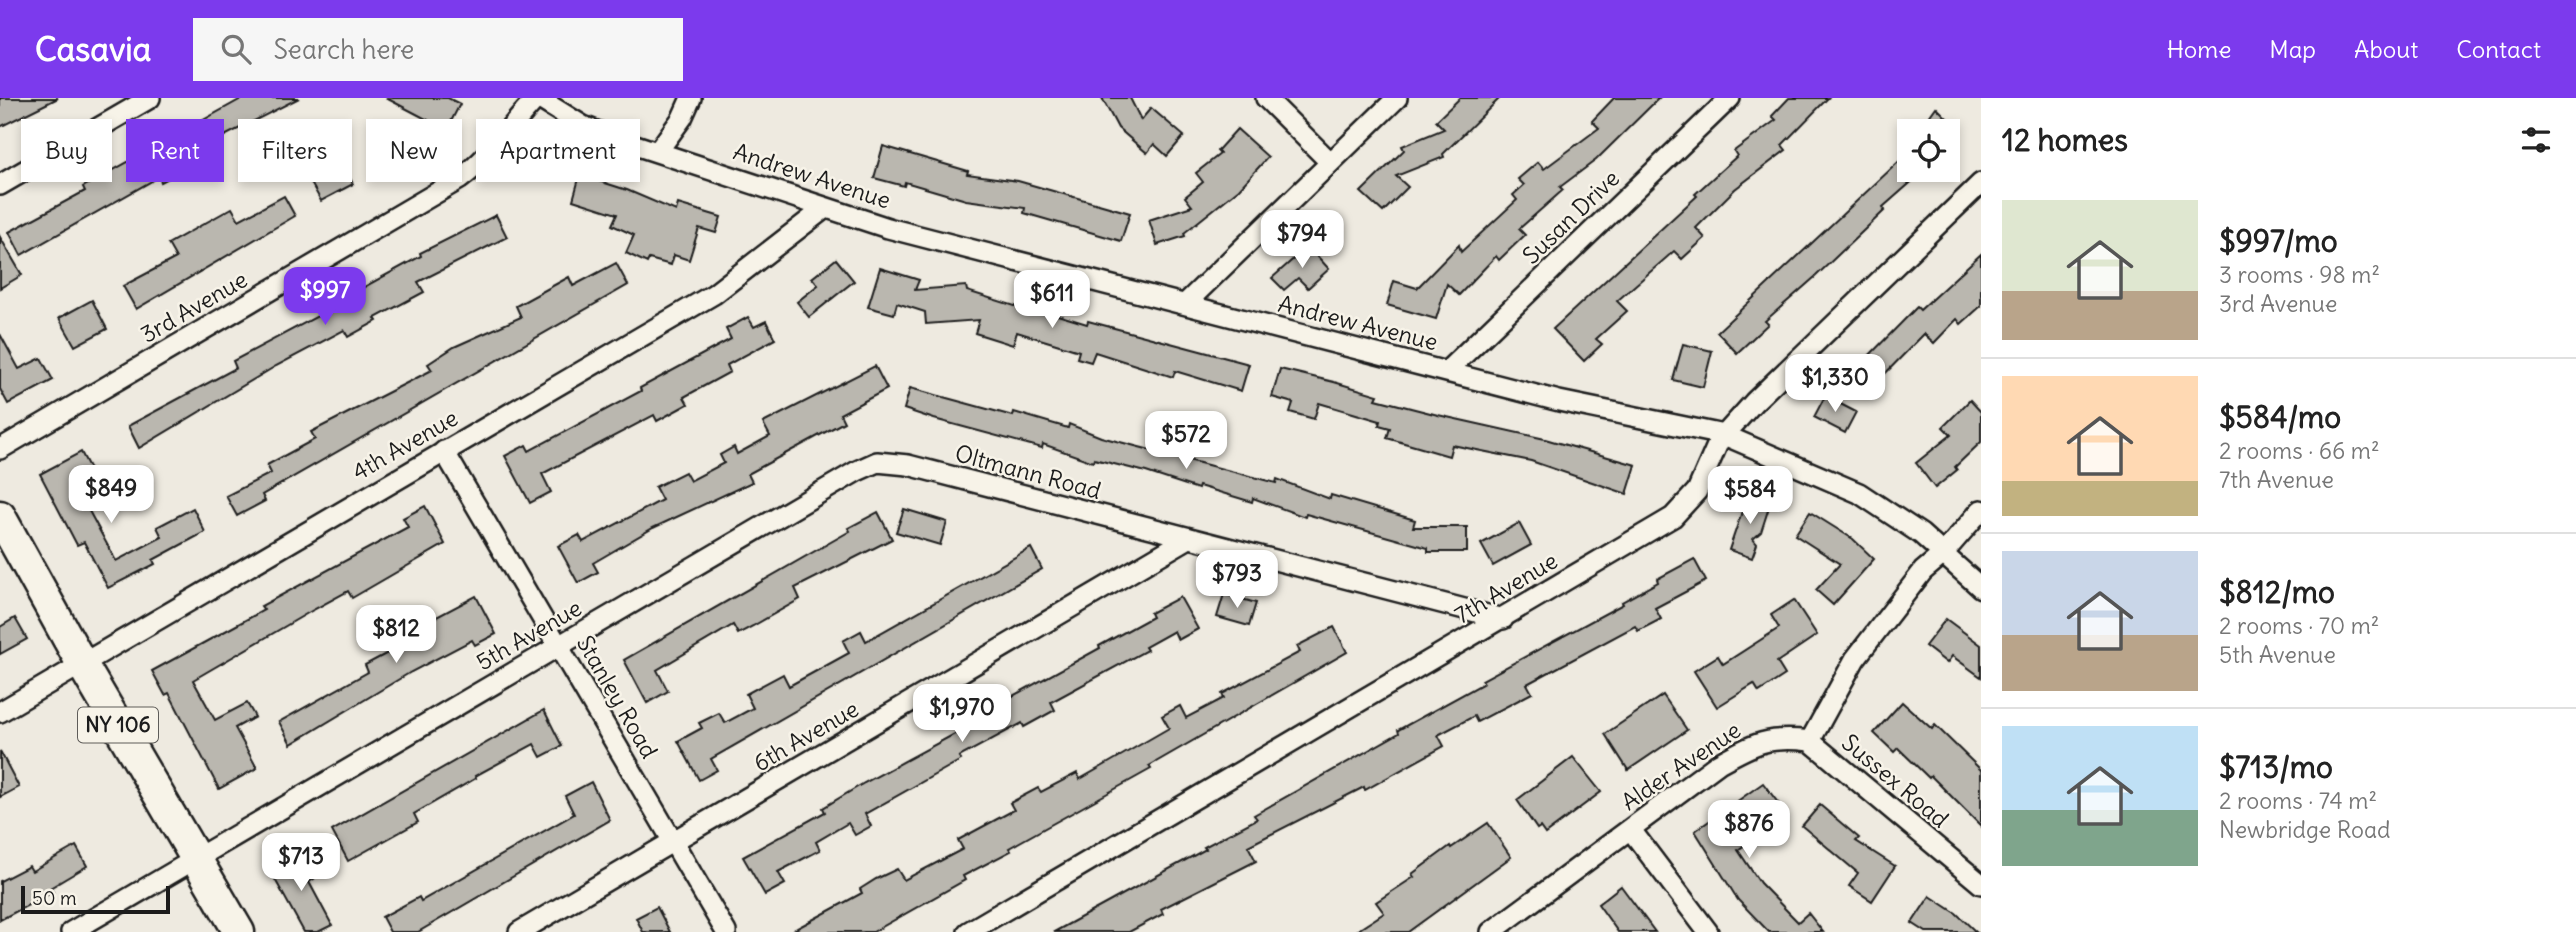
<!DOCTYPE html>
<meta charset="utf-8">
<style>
:root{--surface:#fff;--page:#f6f6f6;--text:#222;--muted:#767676;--line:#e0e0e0;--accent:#7c3aed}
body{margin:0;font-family:Delius,sans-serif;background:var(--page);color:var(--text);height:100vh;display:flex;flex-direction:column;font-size:26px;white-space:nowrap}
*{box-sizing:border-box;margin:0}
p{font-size:23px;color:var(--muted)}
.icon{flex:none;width:38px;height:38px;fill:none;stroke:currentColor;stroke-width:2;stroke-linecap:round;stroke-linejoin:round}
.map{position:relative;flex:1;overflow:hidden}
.sheet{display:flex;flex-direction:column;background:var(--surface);width:595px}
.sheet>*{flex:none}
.hud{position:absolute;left:21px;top:21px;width:665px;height:63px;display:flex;gap:14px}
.fabs{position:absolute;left:1897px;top:21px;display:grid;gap:14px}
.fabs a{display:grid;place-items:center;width:63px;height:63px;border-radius:0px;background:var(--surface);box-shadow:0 4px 10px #0003;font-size:35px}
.scale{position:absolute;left:21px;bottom:18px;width:149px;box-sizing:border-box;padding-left:7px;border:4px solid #1c1c1c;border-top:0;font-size:19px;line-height:24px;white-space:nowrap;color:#1c1c1c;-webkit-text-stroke:5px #f7f3e8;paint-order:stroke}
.price{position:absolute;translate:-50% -60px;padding:0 16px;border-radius:14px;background:#fff;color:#222;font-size:23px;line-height:46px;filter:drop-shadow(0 2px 4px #0008)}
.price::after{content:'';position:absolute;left:50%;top:42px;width:21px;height:16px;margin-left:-10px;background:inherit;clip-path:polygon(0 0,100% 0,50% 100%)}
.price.selected{background:var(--accent);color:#fff}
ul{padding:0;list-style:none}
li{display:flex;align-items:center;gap:21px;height:175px;padding:0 21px}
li+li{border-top:2px solid var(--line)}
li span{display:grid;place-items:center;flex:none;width:196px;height:140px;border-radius:0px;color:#555}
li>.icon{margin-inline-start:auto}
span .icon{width:84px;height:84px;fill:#fffc;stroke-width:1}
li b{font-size:30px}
h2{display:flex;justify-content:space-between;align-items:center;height:84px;padding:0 21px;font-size:30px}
.chip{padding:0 24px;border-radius:0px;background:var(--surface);box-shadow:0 4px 10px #0003;font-size:24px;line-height:63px}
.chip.selected{background:var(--accent);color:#fff}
header{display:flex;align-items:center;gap:42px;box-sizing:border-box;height:98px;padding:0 35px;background:var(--accent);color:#fff}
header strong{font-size:33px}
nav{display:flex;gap:38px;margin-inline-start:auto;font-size:24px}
.search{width:490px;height:63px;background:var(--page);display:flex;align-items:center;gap:18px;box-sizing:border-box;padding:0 24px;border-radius:0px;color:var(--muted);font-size:26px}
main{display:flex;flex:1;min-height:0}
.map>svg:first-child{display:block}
.building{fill:#bab7af;stroke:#1c1c1c;stroke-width:2}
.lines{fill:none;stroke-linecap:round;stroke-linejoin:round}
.minor-casing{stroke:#1c1c1c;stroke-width:24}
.primary-casing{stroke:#1c1c1c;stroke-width:35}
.minor{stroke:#f7f3e8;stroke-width:19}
.primary{stroke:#f7f3e8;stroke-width:30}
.labels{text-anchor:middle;stroke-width:5;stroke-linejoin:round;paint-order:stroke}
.shield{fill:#f7f3e8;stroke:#5e5c59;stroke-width:2}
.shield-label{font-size:21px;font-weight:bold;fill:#1c1c1c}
.street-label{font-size:23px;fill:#1c1c1c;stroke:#f7f3e8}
</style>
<header>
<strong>Casavia</strong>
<div class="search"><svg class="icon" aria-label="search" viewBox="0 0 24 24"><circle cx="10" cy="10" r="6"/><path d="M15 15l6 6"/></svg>Search here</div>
<nav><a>Home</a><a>Map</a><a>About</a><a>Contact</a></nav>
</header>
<main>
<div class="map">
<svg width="1981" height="834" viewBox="0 0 1981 834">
<rect width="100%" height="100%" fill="#eeeae0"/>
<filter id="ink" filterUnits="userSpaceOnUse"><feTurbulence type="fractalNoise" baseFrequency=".0143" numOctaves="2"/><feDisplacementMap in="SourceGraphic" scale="14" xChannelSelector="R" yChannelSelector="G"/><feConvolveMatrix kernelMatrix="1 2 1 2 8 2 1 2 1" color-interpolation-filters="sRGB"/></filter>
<g filter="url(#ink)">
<g class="building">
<polygon points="0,0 58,0 0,29"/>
<polygon points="243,0 299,0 193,54 199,64 161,84 159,79 21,157 9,134 85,93 83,89"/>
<polygon points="386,0 448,0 460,6 443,39 425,29 428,22"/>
<polygon points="1102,0 1130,0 1141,22 1151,10 1184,38 1167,58 1154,46 1147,55 1118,30"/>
<polygon points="1460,0 1500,0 1443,56 1444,59 1396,78 1408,89 1383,114 1361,94 1404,52 1402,48 1444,31 1436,23"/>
<polygon points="1614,0 1659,0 1596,62 1560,89 1563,92 1519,131 1525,137 1499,162 1496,158 1459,197 1447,186 1436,221 1387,207 1394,183 1417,190 1459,147 1461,154 1517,102 1513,97 1524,87 1518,81 1538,64 1544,71 1599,30 1592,23"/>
<polygon points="1789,0 1828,0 1782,47 1786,52 1735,91 1696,130 1705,140 1682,161 1674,153 1617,203 1627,213 1596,241 1602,246 1584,263 1553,231 1697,98 1695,96 1737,58 1734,53 1776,22 1772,18"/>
<polygon points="1936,9 1952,25 1945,33 1919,33"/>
<polygon points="1237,31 1268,59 1239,91 1184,135 1185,138 1157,147 1149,122 1192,108 1185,99 1203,84 1196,75 1220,56 1217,53"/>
<polygon points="883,48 968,73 967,76 1018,83 1130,115 1121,143 1024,115 1025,110 966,102 905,84 904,88 874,80"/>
<polygon points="1909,54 1909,72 1925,72 1883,109 1885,112 1815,179 1765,223 1768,226 1737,255 1717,234"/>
<polygon points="339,59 353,86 321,103 306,76"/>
<polygon points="580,77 627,92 676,113 678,106 721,119 716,135 699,130 689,162 674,157 671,167 649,161 647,165 626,155 634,137 612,127 617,116 573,102"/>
<polygon points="284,98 295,118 136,211 123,188 176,160 168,146 232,110 239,122"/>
<polygon points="496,117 507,139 418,184 424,194 375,220 377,223 348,239 344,232 276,268 139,350 128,328 236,270 233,263 333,210 331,207 421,158 420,155"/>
<polygon points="0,139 22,177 0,190"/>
<polygon points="1308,148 1329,171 1308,190 1298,180 1284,192 1272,180"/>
<polygon points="1981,156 1981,208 1961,226 1957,221 1934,245 1924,236 1867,294 1850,277 1917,209 1920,212"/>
<polygon points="836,161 854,183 809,219 797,204 818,187 812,180"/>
<polygon points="616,165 628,187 262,397 265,403 237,418 226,398 271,375 267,367 315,341 311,334 432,272 428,266 454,249 521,219 516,208 569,179 573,188"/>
<polygon points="880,170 919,182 915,192 966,188 967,193 1037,215 1038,211 1087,226 1088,223 1249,266 1241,293 1175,273 1173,279 1095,254 1091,264 1077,260 1079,253 1017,234 1013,247 975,235 979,222 926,226 925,214 897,205 894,216 868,209"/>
<polygon points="92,202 107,231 75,248 59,220"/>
<polygon points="748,219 754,229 766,223 775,241 727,267 730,274 684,299 688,306 657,323 654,317 542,376 551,394 530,405 505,358 526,347 529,353 641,293 640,290 731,241 726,231"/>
<polygon points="0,236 19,271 41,260 53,282 8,306 0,291"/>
<polygon points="1683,246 1712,253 1703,289 1673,282"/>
<polygon points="875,268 887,291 840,316 844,324 748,376 752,384 653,430 593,465 598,474 578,485 558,448 579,437 583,444 662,402 655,389 685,374 690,383 724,365 720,357 734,349 737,356 770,338 763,325"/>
<polygon points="1280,271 1334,284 1378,297 1376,301 1438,317 1545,341 1636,367 1627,396 1531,363 1452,347 1449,358 1387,340 1390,330 1379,327 1380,323 1319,305 1314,321 1290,314 1293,305 1272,299"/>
<polygon points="910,290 1013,318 1014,314 1068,330 1069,326 1101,339 1276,385 1277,381 1330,401 1331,397 1415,422 1413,429 1467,429 1467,454 1428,454 1428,450 1306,416 1305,419 1253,400 1252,404 1199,388 1198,391 1146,374 1094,361 1093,364 1043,346 1042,350 934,321 904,311"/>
<polygon points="1825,298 1856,314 1845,335 1814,319"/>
<polygon points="1970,302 1981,314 1981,344 1955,369 1957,372 1935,390 1916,365 1951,337 1943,329"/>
<polygon points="81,354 93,377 75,387 116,463 162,439 157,429 193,410 205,434 153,462 155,466 108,490 84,444 77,447 40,376"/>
<polygon points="1748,396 1771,403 1761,434 1753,441 1757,446 1752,460 1729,452"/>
<polygon points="425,408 445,446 352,500 348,493 313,512 193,582 215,622 247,605 255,619 235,630 257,670 219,691 169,595 165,597 152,573 264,512 261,508 408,429 403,420"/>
<polygon points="904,411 947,424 940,447 896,434"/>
<polygon points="878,414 892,441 795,490 800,501 753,528 738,536 733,527 657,572 668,593 647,605 624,562 850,433 848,430"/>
<polygon points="1810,414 1853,441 1874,461 1833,507 1816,492 1840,466 1795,437"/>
<polygon points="1519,425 1531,447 1493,468 1481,446"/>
<polygon points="1031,450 1042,471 711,661 717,672 699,682 678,643 702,630 699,625 719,615 725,625 753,610 746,596 783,576 789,588 849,555 843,543 861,533 866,543"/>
<polygon points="1694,461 1706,483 1655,510 1661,521 1638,533 1635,528 1527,586 1532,595 1477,624 1474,618 1438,637 1444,648 1365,692 1364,689 1248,748 1256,763 1161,811 1163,816 1129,834 1054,834 1206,751 1204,749 1257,721 1254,717 1399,635 1398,632 1484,585 1482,582 1623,506 1622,504 1658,484 1657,481"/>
<polygon points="1224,496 1256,505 1249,528 1217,519"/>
<polygon points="476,498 496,536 475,547 472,542 411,574 291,646 279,624 368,574 365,567 416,540 412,532"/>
<polygon points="1180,499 1198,531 1178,542 1174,533 1145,549 1147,552 1051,604 1055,612 1024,629 1022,625 959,659 961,662 865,716 871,728 855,737 848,725 816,744 820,752 778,774 785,786 765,797 743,759 825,714 823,710 864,685 964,631 963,628 1010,603 1009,600 1100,550 1099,548 1152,519 1150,515"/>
<polygon points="1794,502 1817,537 1777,564 1785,577 1759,594 1754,586 1717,609 1694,573 1718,558 1723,566 1779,530 1771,517"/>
<polygon points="15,520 27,541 0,556 0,529"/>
<polygon points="1946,521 1981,547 1981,579 1952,558 1947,565 1925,548"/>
<polygon points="1334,529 1347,554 1149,668 1151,671 1009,750 1011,753 963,778 965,782 873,834 790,834 862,795 860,791 876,781 897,771 904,782 963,751 958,742 1014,712 1010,705 1038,690 1041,694 1077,675 1080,681 1110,664 1169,630 1162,618 1180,608 1186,620 1224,600 1222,596 1300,554 1297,548"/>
<polygon points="1663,597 1687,632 1628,672 1605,636"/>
<polygon points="1902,604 1932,631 1935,627 1981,672 1981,728 1931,678 1929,680 1898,650 1894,654 1874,635"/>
<polygon points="544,612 562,648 541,659 534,646 475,678 476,680 414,716 418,724 348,763 332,733"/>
<polygon points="0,653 19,689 0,699"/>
<polygon points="1573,659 1601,694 1545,736 1540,729 1537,731 1517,702"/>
<polygon points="591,684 610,722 418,834 390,834 382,819 419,799 421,803 574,716 565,698"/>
<polygon points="1763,685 1779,706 1761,720 1768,730 1738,752 1760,785 1798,824 1808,815 1823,834 1769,834 1738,802 1695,733"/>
<polygon points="1820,707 1859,740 1856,743 1895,768 1872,803 1849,788 1858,775 1802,728"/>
<polygon points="1488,725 1511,759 1408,834 1355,834 1384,815 1376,804 1414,779 1412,776 1450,748 1451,750"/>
<polygon points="76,748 87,768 50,790 53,794 0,822 0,783 29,768 32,773"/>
<polygon points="297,749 314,781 309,784 332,827 318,834 304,834 272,776 289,767 283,756"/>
<polygon points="1621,788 1655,834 1618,834 1598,806"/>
<polygon points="1930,798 1956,815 1976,834 1926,834 1912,825"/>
<polygon points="657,809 670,834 643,834 636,820"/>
</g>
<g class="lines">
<g class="minor-casing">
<g id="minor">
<polyline points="538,0 583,28 617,41 888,130 1559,303 1724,337 1859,395 1921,436 1981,490"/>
<polyline points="1266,0 1330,64"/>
<polyline points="658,53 682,20 691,0"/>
<polyline points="0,87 150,0"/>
<polyline points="1185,206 1397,0"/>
<polyline points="1447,273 1730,0"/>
<path d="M0,351l460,-270c32,-24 50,-53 77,-81"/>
<polyline points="444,353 726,834"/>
<polyline points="0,614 714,196 825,110"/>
<polyline points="1810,643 1981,786"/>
<polyline points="1631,732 1708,834"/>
<polyline points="71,834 857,373 877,364 908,367 1503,521"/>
<polyline points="519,834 1189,440"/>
<polyline points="968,834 1673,419 1697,393 1719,343 1754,304 1981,85"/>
<path d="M1491,834l228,-169c36,-20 49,-27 91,-22l45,-82 68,-88 19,-16 39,-45"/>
</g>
</g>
<g class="primary-casing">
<polyline id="primary" points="0,418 82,566 239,834"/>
</g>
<use href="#minor" class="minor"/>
<use href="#primary" class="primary"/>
</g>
</g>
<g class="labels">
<rect class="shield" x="78" y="609.5" width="80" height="35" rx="5"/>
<g class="shield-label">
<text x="118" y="634">NY 106</text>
</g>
<g class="street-label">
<text transform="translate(812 78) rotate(18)" y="8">Andrew Avenue</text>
<text transform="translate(1571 119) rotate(-44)" y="8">Susan Drive</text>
<text transform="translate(194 209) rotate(-30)" y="8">3rd Avenue</text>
<text transform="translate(1358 225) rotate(14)" y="8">Andrew Avenue</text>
<text transform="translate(405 347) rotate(-30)" y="8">4th Avenue</text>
<text transform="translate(1028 374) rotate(15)" y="8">Oltmann Road</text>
<text transform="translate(1506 490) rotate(-31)" y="8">7th Avenue</text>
<text transform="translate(529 537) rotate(-30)" y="8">5th Avenue</text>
<text transform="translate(617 599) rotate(60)" y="8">Stanley Road</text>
<text transform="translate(806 638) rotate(-30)" y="8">6th Avenue</text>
<text transform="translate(1681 668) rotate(-34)" y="8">Alder Avenue</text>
<text transform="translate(1895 683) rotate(40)" y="8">Sussex Road</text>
</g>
</g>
</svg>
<div class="fabs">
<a><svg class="icon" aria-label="locate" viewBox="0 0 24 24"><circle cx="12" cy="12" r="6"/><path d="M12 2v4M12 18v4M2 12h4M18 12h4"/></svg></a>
</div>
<div class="scale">50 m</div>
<b class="price" style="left:1302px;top:172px">$794</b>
<b class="price selected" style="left:325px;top:229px">$997</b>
<b class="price" style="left:1052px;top:232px">$611</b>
<b class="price" style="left:1835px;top:316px">$1,330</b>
<b class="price" style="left:1186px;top:373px">$572</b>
<b class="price" style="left:111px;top:427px">$849</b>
<b class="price" style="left:1750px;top:428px">$584</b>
<b class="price" style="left:1237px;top:512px">$793</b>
<b class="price" style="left:396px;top:567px">$812</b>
<b class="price" style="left:962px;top:646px">$1,970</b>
<b class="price" style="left:1749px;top:762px">$876</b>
<b class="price" style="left:301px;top:795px">$713</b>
<div class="hud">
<a class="chip">Buy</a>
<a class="chip selected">Rent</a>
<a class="chip">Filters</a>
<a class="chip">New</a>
<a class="chip">Apartment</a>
</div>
</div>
<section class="sheet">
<h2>12 homes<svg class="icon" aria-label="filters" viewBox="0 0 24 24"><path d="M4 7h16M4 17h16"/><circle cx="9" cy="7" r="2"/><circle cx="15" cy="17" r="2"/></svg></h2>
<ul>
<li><span style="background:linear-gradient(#dfe7d0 65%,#b9a48a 0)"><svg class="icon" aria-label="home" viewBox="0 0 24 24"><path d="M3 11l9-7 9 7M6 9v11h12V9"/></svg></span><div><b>$997/mo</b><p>3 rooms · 98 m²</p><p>3rd Avenue</p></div></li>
<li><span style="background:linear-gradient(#ffd9b3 75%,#c2b280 0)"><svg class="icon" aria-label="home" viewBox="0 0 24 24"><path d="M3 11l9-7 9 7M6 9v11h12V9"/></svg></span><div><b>$584/mo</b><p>2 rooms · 66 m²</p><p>7th Avenue</p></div></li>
<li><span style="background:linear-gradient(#c9d6e8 60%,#b9a48a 0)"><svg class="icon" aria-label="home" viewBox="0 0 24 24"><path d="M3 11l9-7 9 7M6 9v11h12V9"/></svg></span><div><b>$812/mo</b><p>2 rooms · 70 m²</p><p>5th Avenue</p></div></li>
<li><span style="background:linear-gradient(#bfe0f5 60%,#7fa58c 0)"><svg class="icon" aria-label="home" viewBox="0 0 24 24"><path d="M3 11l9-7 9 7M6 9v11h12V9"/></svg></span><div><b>$713/mo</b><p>2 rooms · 74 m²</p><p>Newbridge Road</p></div></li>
</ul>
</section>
</main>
